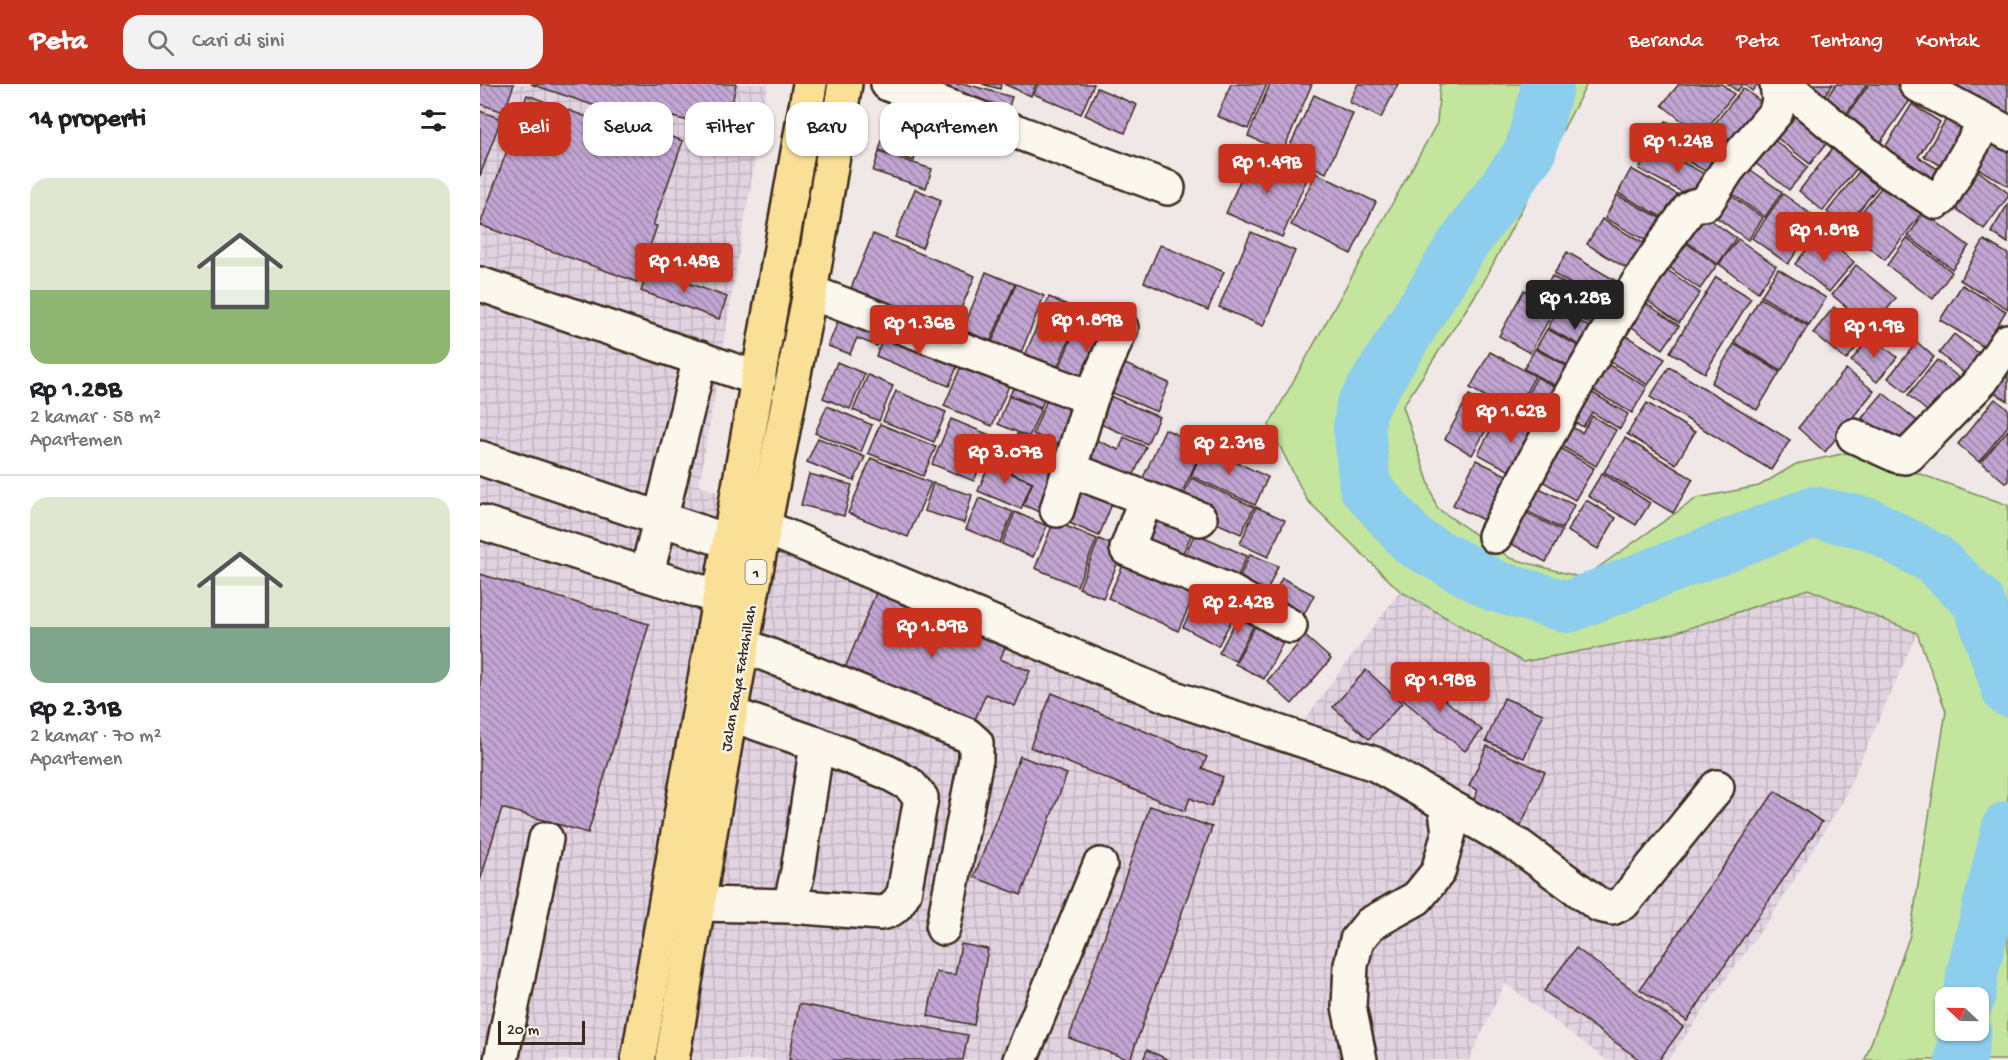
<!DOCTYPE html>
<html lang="id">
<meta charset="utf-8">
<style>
:root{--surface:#fff;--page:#f2f2f2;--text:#202124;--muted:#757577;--line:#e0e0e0;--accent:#c8321e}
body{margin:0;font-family:"Gochi Hand",sans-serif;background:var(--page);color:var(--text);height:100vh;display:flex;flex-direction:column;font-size:22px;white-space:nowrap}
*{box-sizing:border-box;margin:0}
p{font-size:20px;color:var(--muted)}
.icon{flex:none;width:33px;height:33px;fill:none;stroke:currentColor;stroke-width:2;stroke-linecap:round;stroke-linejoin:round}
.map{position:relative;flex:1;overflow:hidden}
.sheet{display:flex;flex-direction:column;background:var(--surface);width:480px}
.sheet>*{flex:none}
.top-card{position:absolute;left:18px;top:18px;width:570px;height:54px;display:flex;gap:12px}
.needle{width:39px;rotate:292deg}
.buttons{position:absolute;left:1455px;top:903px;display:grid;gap:12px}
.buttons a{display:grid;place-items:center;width:54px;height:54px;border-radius:12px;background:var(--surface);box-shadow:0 2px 4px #0004;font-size:30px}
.scale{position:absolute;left:18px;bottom:15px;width:87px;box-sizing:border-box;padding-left:6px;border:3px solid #3b2a1e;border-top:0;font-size:16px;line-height:21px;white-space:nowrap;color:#3b2a1e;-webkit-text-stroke:4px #fbf7ec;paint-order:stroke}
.price{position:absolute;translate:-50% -51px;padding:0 14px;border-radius:6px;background:var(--accent);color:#fff;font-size:20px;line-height:39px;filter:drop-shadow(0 2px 3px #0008)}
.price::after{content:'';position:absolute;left:50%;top:36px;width:18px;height:14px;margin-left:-9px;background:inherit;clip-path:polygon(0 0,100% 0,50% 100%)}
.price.active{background:#222;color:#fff}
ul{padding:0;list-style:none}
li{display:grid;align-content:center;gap:12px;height:318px;padding:0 30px}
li+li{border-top:2px solid var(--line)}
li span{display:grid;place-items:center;height:186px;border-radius:18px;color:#555}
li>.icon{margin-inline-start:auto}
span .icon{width:108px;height:108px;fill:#fffc;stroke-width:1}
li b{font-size:26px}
h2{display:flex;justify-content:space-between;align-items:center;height:72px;padding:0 30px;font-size:26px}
.tag{padding:0 21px;border-radius:18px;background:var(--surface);box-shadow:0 2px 4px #0004;font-size:21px;line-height:54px}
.tag.active{background:var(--accent);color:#fff}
header{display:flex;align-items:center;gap:36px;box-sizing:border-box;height:84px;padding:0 30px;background:var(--accent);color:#fff}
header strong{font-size:28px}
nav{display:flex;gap:33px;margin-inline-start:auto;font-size:21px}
.search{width:420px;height:54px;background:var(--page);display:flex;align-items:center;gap:15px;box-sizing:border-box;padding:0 21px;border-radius:18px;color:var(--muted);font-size:22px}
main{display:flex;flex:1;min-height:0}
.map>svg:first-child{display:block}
.industrial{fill:url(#industrial-grid)}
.grass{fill:#c3e59d;stroke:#7f885e;stroke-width:1.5;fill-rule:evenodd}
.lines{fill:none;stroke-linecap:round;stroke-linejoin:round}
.river{stroke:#8dcdee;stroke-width:52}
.building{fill:url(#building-back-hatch);stroke:#3b2a1e;stroke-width:1.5}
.minor-casing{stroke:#3b2a1e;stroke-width:38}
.highway-casing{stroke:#3b2a1e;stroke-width:38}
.minor{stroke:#fbf7ec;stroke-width:33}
.highway{stroke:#fadf96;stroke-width:33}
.labels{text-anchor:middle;stroke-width:4.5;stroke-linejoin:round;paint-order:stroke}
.shield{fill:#fbf7ec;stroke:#75685c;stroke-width:1.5}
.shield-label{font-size:15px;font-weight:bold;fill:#3b2a1e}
.street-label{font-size:16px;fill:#3b2a1e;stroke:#fbf7ec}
</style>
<header>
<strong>Peta</strong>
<div class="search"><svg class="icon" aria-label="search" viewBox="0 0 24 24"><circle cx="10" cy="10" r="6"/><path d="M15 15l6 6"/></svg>Cari di sini</div>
<nav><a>Beranda</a><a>Peta</a><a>Tentang</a><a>Kontak</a></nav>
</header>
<main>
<section class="sheet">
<h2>14 properti<svg class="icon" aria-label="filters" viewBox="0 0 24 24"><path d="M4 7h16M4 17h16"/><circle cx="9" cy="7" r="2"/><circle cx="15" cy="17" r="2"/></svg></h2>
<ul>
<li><span style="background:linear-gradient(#dfe7d0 60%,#8fb573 0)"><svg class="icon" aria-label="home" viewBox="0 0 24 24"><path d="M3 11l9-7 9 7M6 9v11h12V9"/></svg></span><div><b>Rp 1.28B</b><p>2 kamar · 58 m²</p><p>Apartemen</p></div></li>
<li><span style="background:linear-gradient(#dfe7d0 70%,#7fa58c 0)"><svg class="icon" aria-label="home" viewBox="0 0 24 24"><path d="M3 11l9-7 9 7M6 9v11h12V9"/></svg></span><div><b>Rp 2.31B</b><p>2 kamar · 70 m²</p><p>Apartemen</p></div></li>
</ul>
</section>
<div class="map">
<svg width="1528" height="976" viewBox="0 0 1528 976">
<defs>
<pattern id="industrial-grid" width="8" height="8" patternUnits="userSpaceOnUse" patternTransform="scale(1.5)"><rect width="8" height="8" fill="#e2d3e1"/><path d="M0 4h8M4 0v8" fill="none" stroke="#c3b5c1"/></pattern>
<pattern id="building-back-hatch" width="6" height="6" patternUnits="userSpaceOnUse" patternTransform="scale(1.5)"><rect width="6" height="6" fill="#c2a5d2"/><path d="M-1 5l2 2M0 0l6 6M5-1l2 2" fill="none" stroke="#9f87aa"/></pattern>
</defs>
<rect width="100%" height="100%" fill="#f0e7e7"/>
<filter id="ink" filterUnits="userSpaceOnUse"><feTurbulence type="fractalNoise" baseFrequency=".0167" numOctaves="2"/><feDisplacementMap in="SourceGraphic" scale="12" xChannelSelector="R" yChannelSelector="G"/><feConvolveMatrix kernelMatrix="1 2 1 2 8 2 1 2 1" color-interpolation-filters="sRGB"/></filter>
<g filter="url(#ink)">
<polygon class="industrial" points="0,0 288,0 219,401 819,643 920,507 1043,578 1191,550 1328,505 1437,549 1362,719 1292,831 1188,976 1126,976 1025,899 989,976 0,976"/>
<path class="grass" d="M960,0h147l-105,201 -79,121 34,102 73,50 73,20 114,-80 62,-12 37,-22 59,-13 153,54v555h-143l45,-125 36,-224 -29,-78 -109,-44 -137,45 -148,28 -123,-71 -93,-91 -38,-75 168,-302zM1466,914h32v32h-32z"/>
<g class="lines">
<g class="river">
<polyline points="1068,0 1050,68 980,164 882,322 879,343 885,403 934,458 1015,502 1088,523 1333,428 1390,440 1454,475 1498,517 1528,607"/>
<polyline points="1489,914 1493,886 1528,743"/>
<polyline points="1481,976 1485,946"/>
</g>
</g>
<g class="building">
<polygon points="0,0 34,0 24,28 0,20"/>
<polygon points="51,0 256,0 247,46 150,23 148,33"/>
<polygon points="427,0 486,0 532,13 526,31"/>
<polygon points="502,0 521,0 520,5"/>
<polygon points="524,0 556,0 551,12"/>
<polygon points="558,0 614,0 601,30 554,10"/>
<polygon points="751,0 787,0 768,45 737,32"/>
<polygon points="790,0 832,0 803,67 768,52"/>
<polygon points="878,0 918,0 901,34 869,18"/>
<polygon points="1199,0 1242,0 1254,10 1221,52 1182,21"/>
<polygon points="1248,0 1263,0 1257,7"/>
<polygon points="1264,0 1278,0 1272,7"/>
<polygon points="1316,0 1353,0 1338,20"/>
<polygon points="1356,0 1387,0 1361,38 1340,23"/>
<polygon points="1389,0 1415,0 1433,12 1395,66 1360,42"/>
<polygon points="1477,0 1528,0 1528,45 1469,15"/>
<polygon points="617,4 657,21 645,49 605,31"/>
<polygon points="1263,4 1293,27 1262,66 1232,43"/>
<polygon points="47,11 153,50 157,41 203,57 173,141 177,142 157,198 0,141"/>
<polygon points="834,11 873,30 846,89 806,70"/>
<polygon points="1311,15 1355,49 1330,80 1286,45"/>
<polygon points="1432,20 1460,38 1438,73 1471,93 1458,114 1397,76"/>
<polygon points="409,26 440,36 435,53 403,43"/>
<polygon points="0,27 21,35 0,92"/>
<polygon points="1468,32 1497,49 1474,90 1444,72"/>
<polygon points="1186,37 1250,71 1238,94 1174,59"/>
<polygon points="1506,42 1528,55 1528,102 1485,77"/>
<polygon points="1283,47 1328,83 1309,106 1264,70"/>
<polygon points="405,48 439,59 434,77 399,66"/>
<polygon points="1360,55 1384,75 1343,127 1319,107"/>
<polygon points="1172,62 1236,96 1223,119 1159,85"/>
<polygon points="399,68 452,85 446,104 393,87"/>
<polygon points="772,69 828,92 802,153 746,129"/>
<polygon points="1388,76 1407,91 1366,143 1347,128"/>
<polygon points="1258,77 1302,108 1285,133 1241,102"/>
<polygon points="1490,81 1528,109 1528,113 1504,145 1464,116"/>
<polygon points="1151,85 1206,115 1193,139 1138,109"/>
<polygon points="836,89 896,118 871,170 811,141"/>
<polygon points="1408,95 1445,125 1405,176 1367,146"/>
<polygon points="1240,104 1283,134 1268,156 1225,125"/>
<polygon points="435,105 461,116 442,164 415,153"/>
<polygon points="1303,110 1339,136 1308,180 1272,154"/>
<polygon points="1137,111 1192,140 1179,164 1125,134"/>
<polygon points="1528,120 1528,159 1511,148"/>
<polygon points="1215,125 1256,154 1238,180 1197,151"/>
<polygon points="1444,129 1489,162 1472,185 1428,152"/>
<polygon points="1122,135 1173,165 1157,191 1107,160"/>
<polygon points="771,148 815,167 783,242 739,223"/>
<polygon points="393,150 495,192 468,255 367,214"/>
<polygon points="1339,150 1374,178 1349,208 1315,180"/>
<polygon points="1196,152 1237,181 1220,205 1179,176"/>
<polygon points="1427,154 1472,188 1453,215 1407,181"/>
<polygon points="1258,155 1296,182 1278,208 1239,180"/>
<polygon points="1504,156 1528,170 1528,225 1480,196"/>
<polygon points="680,161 744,188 728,226 664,198"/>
<polygon points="1087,168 1148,204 1135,227 1074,190"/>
<polygon points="1179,180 1220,209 1199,239 1158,210"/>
<polygon points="1376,181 1416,214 1392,244 1352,211"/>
<polygon points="169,185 247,213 239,235 161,207"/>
<polygon points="1298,185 1346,214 1329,241 1281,212"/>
<polygon points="506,188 535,200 505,270 478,258"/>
<polygon points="1072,192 1135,229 1123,248 1061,210"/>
<polygon points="1236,193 1271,214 1225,289 1190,268"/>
<polygon points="536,200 564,212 536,281 507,270"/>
<polygon points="1482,201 1526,227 1504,263 1460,236"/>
<polygon points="1044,206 1076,223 1050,269 1019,252"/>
<polygon points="569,213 601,227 573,294 541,281"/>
<polygon points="1157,213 1199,242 1183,265 1141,235"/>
<polygon points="1280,214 1328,242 1301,287 1254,258"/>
<polygon points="1354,223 1387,250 1366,276 1333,249"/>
<polygon points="363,225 405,242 397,262 377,254 370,270 348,262"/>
<polygon points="1078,225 1122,250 1112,268 1068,244"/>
<polygon points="602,227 639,243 612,310 575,295"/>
<polygon points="408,243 481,273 469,302 396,272"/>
<polygon points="1067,245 1111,269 1100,288 1056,264"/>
<polygon points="1139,248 1185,275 1168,301 1124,274"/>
<polygon points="1474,250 1511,279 1495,298 1459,269"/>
<polygon points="1391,252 1417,273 1397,298 1371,277"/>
<polygon points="1437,258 1454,273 1426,308 1408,294"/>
<polygon points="1254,260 1300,288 1277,326 1231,299"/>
<polygon points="1055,265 1100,289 1089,309 1044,285"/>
<polygon points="1010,268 1055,292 1035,329 990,304"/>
<polygon points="485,273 533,292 512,342 464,322"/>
<polygon points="1115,273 1167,303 1152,329 1100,299"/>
<polygon points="1457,276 1482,296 1453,332 1428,311"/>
<polygon points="638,277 689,299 677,328 626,306"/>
<polygon points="357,278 385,290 370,325 343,314"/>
<polygon points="1528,280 1528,317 1503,302"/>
<polygon points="1189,283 1310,356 1291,386 1170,313"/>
<polygon points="1366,285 1394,307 1345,368 1318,344"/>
<polygon points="539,289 570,302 561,323 530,311"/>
<polygon points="388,291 413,302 399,337 373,326"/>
<polygon points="1057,293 1088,310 1068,347 1037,330"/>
<polygon points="1099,301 1148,330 1140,345 1112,328 1103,343 1082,331"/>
<polygon points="572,303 610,318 590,366 553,350"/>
<polygon points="416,307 466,328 454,358 403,337"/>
<polygon points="1403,309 1440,339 1420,365 1382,334"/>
<polygon points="625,310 679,333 667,360 614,337"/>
<polygon points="989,311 1017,326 992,371 965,355"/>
<polygon points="529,312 561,325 549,353 518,340"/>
<polygon points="1515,315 1528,325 1528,342 1499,378 1478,360"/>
<polygon points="1167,319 1215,348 1196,380 1147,350"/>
<polygon points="347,322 392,341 381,368 335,349"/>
<polygon points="1021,327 1064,351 1041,393 998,370"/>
<polygon points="1112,332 1136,346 1116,382 1068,354 1079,335 1102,349"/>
<polygon points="471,335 512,352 494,397 452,380"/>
<polygon points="400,340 456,363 443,392 388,369"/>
<polygon points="685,345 723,363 696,422 658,405"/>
<polygon points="1528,346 1528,397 1526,399 1501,378"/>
<polygon points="537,350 591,373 567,431 543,421 553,398 523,386"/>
<polygon points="609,353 639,366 644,353 666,363 648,404 596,385"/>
<polygon points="338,354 385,373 374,397 327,378"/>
<polygon points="1145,354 1213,395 1193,429 1124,388"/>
<polygon points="1067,356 1114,384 1095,416 1048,389"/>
<polygon points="724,363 788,393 775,421 711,392"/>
<polygon points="391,374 451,399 428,453 368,429"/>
<polygon points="512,374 524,380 522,386 552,398 541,425 498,407"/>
<polygon points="996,376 1040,398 1017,443 973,421"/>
<polygon points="1122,389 1170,419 1156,441 1108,412"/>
<polygon points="329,390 372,401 364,432 321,421"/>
<polygon points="595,393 636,410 619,452 578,434"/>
<polygon points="711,394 774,423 761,450 699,422"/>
<polygon points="1047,398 1094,421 1082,445 1035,421"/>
<polygon points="453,399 492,411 484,439 444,427"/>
<polygon points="499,414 533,428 520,459 486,445"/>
<polygon points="1106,416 1136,434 1118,465 1087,447"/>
<polygon points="666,422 714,445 697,482 649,464"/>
<polygon points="776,423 805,436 788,473 760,460"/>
<polygon points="1035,423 1082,447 1066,478 1020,454"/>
<polygon points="535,428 567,442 553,473 522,460"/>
<polygon points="574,437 617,455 597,502 555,484"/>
<polygon points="715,449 767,472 751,507 699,484"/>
<polygon points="619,455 643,466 623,514 599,504"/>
<polygon points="770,470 798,482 781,521 753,508"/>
<polygon points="646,475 716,507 698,547 628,514"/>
<polygon points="0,490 169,540 108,749 22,724 0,797"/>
<polygon points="802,494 834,511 818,542 786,526"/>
<polygon points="398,504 528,557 520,575 550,587 535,622 506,610 492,642 363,589"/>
<polygon points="721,507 757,526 738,562 703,543"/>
<polygon points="762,525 778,533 755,577 739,569"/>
<polygon points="780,533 808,549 784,595 755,580"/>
<polygon points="825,552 851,575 812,620 787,597"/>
<polygon points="886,586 922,619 889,655 853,623"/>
<polygon points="934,591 1002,646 985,667 917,611"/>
<polygon points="572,609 727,673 722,684 743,693 731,723 710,714 705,727 550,663"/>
<polygon points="1024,614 1063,630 1044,674 1006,657"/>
<polygon points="1007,662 1065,688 1038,748 992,720 998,706 989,702"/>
<polygon points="540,672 587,690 541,811 494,793"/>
<polygon points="1295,707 1342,738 1207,937 1160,905"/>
<polygon points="670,722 732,743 650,976 589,954"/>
<polygon points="481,860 508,865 494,941 448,932 456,888 475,891"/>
<polygon points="1096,864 1203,943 1179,976 1160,976 1064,907"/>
<polygon points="319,920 488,951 483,976 309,976"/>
<polygon points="667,966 689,976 663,976"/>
</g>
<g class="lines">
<g class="minor-casing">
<g id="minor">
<polyline points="408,0 688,104"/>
<polyline points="1304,0 1401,82 1456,118 1461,115 1505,38"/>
<polyline points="1436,0 1528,49"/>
<polyline points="0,200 279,295"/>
<polyline points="330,208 611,314"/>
<polyline points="1374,352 1418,372 1425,373 1429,371 1502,296 1528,257"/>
<polyline points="0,374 250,458"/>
<polyline points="589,385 720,435"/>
<polyline points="666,414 647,465 747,506 810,542"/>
<polyline points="577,426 611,314 641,244"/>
<polyline points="0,438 241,514"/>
<polyline points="284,443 688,612 895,680 1039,762 1119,821 1132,824 1144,818 1237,703"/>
<path d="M1015,452c58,-113 119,-224 194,-327l5,-3 12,-3 22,-34 48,-57 3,-12 -2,-16"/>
<polyline points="167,489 220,274"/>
<polyline points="263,561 487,651 496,659 496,675 463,844"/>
<polyline points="250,630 337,660 318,787 310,822"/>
<path d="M219,820l91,2 90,7c14,-2 17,-8 24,-20l17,-95 -12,-14 -22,-12 -70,-28"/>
<polyline points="21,976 66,755"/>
<polyline points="540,976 620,781"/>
<polyline points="880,976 869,923 871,881 877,856 890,840 937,814 958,788 969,748 965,720"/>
</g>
</g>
<g class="highway-casing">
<g id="highway">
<polyline points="158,976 330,0"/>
<polyline points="192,976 250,630 284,443 330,208 365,0"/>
</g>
</g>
<use href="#minor" class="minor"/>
<use href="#highway" class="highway"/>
</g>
</g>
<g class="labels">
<rect class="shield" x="265.5" y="476" width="21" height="24" rx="4.5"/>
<g class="shield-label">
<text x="276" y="493">1</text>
</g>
<g class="street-label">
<text transform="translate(257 594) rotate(-80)" y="6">Jalan Raya Fatahillah</text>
</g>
</g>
</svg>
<div class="buttons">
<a><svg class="needle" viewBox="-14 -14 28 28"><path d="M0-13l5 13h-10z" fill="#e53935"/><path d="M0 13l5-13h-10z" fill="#757577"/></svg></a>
</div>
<div class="scale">20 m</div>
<b class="price" style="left:1198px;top:90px">Rp 1.24B</b>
<b class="price" style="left:787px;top:111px">Rp 1.49B</b>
<b class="price" style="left:1344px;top:179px">Rp 1.81B</b>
<b class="price" style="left:204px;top:210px">Rp 1.48B</b>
<b class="price active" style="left:1095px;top:247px">Rp 1.28B</b>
<b class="price" style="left:607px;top:269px">Rp 1.89B</b>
<b class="price" style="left:439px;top:272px">Rp 1.36B</b>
<b class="price" style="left:1394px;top:275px">Rp 1.9B</b>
<b class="price" style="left:1031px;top:360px">Rp 1.62B</b>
<b class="price" style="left:749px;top:392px">Rp 2.31B</b>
<b class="price" style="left:525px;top:401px">Rp 3.07B</b>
<b class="price" style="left:758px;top:551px">Rp 2.42B</b>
<b class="price" style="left:452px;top:575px">Rp 1.89B</b>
<b class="price" style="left:960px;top:629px">Rp 1.98B</b>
<div class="top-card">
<a class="tag active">Beli</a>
<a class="tag">Sewa</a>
<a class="tag">Filter</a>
<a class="tag">Baru</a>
<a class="tag">Apartemen</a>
</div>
</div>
</main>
